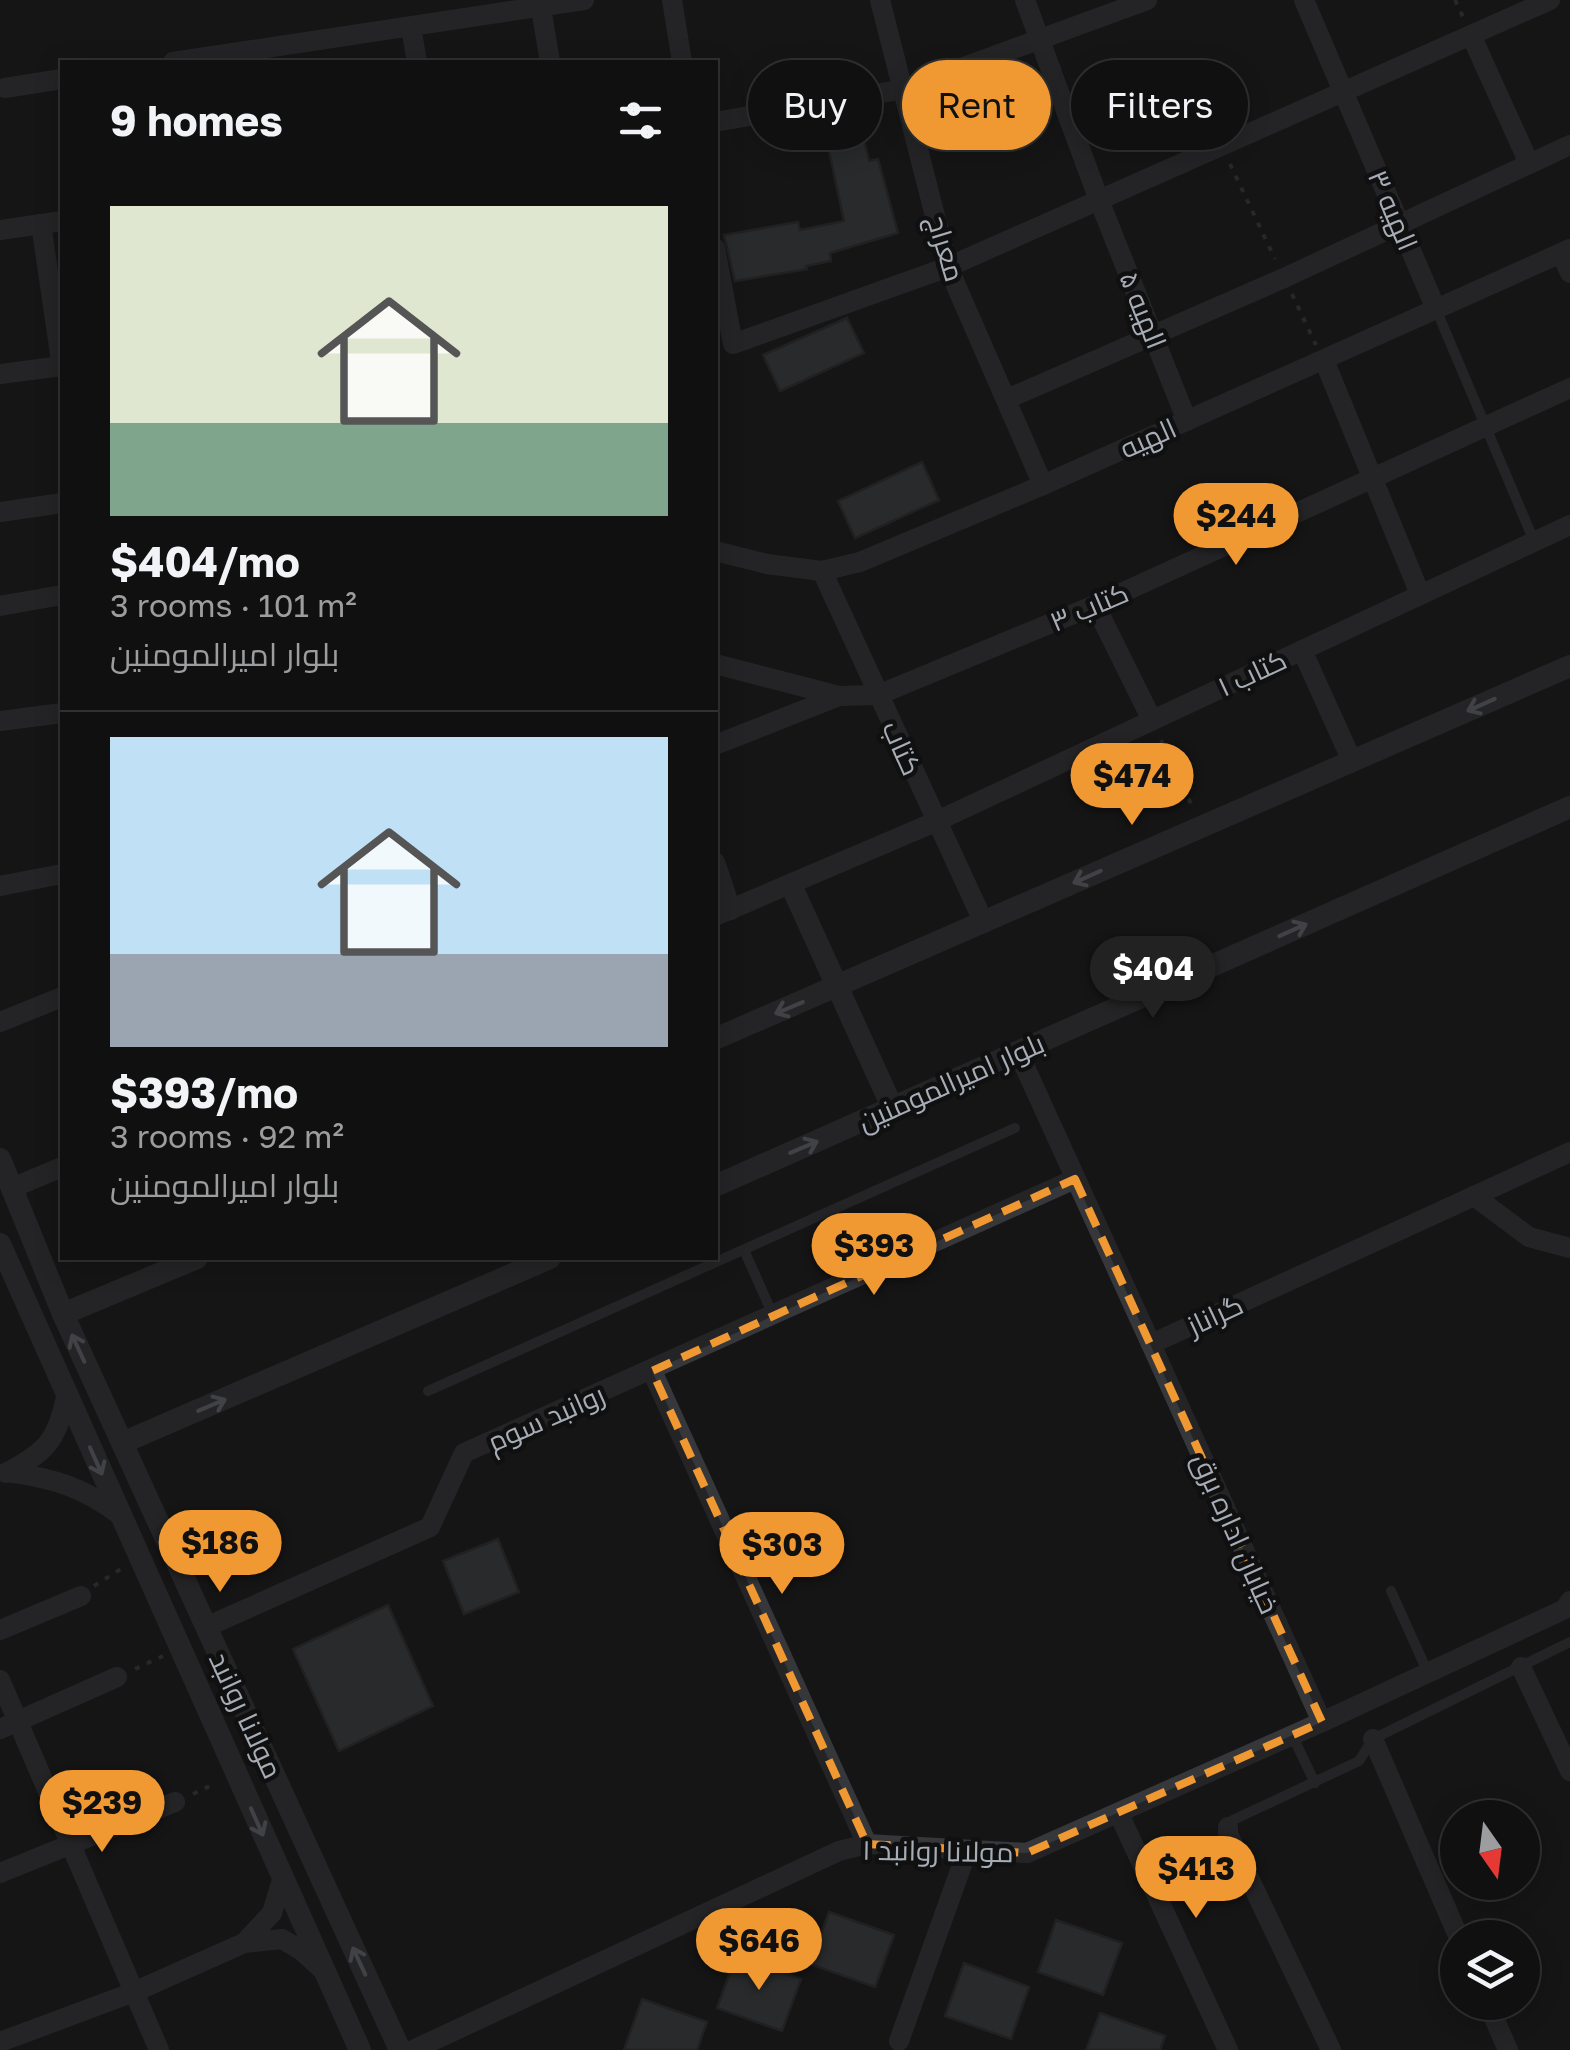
<!DOCTYPE html>
<meta charset="utf-8">
<style>
:root{--surface:#101010;--page:#191919;--text:#f1f3f6;--muted:#9c9d9f;--line:#303030;--accent:#f09933}
body{margin:0;font-family:"Golos Text",Cairo,sans-serif;background:var(--page);color:var(--text);height:100vh;display:flex;flex-direction:column;font-size:38px;white-space:nowrap}
*{box-sizing:border-box;margin:0}
p{font-size:32px;color:var(--muted)}
.icon{flex:none;width:55px;height:55px;fill:none;stroke:currentColor;stroke-width:2;stroke-linecap:round;stroke-linejoin:round}
.map{position:relative;flex:1;overflow:hidden}
.side{position:absolute;left:60px;top:60px;width:658px;height:1200px;display:flex;flex-direction:column;background:var(--surface);border-radius:0px;box-shadow:0 5px 25px #0003,0 0 0 2px var(--line)}
.side>*{flex:none}
.hud{position:absolute;left:748px;top:60px;width:672px;height:90px;display:flex;gap:20px}
.needle{width:65px;rotate:166deg}
.tools{position:absolute;left:1440px;top:1800px;display:grid;gap:20px}
.tools a{display:grid;place-items:center;width:100px;height:100px;border-radius:50%;background:var(--surface);box-shadow:0 5px 25px #0003,0 0 0 2px var(--line);font-size:50px}
.price{position:absolute;translate:-50% -85px;padding:0 22px;border-radius:35px;background:var(--accent);color:#111;font-size:32px;line-height:65px;filter:drop-shadow(0 2px 5px #0008)}
.price::after{content:'';position:absolute;left:50%;top:60px;width:30px;height:22px;margin-left:-15px;background:inherit;clip-path:polygon(0 0,100% 0,50% 100%)}
.price.selected{background:#222;color:#fff}
ul{padding:0;list-style:none}
li{display:grid;align-content:center;gap:20px;height:530px;padding:0 50px}
li+li{border-top:2px solid var(--line)}
li span{display:grid;place-items:center;height:310px;border-radius:0px;color:#555}
li>.icon{margin-inline-start:auto}
span .icon{width:180px;height:180px;fill:#fffc;stroke-width:1}
li b{font-size:42px}
h2{display:flex;justify-content:space-between;align-items:center;height:120px;padding:0 50px;font-size:42px}
.chip{padding:0 35px;border-radius:45px;background:var(--surface);box-shadow:0 5px 25px #0003,0 0 0 2px var(--line);font-size:35px;line-height:90px}
.chip.selected{background:var(--accent);color:#111}
.map>svg:first-child{display:block}
.building{fill:#414346;stroke:#2f2f32;stroke-width:2.5}
.lines{fill:none;stroke-linecap:round;stroke-linejoin:round}
.path{stroke:#3c3e42;stroke-width:4;stroke-dasharray:5 8;stroke-linecap:butt}
.service{stroke:#36373b;stroke-width:10}
.minor{stroke:#36373b;stroke-width:20}
.tertiary{stroke:#36373b;stroke-width:22}
.oneway{stroke:#74787f}
.marked{fill:none;stroke:#f09933;stroke-width:8;stroke-dasharray:20 12;stroke-linejoin:round}
.labels{text-anchor:middle;stroke-width:9;stroke-linejoin:round;paint-order:stroke}
.street-label{font-size:28px;fill:#a6adb6;stroke:#101011}
</style>
<div class="map">
<svg width="1570" height="2050" viewBox="0 0 1570 2050">
<rect width="100%" height="100%" fill="#151516"/>
<g class="building">
<polygon points="863,136 869,161 878,159 898,233 830,253 831,261 806,266 807,269 735,281 724,235 798,222 800,230 844,221 828,146"/>
<polygon points="847,318 864,353 780,391 763,355"/>
<polygon points="922,462 939,500 855,538 838,501"/>
<polygon points="498,1539 519,1592 464,1614 443,1561"/>
<polygon points="388,1605 433,1706 339,1751 293,1649"/>
<polygon points="829,1912 894,1935 875,1987 810,1964"/>
<polygon points="1056,1920 1122,1943 1103,1995 1038,1972"/>
<polygon points="736,1956 801,1979 782,2031 717,2008"/>
<polygon points="964,1963 1029,1987 1011,2039 945,2016"/>
<polygon points="642,1999 707,2022 697,2050 624,2050"/>
<polygon points="1100,2013 1165,2036 1160,2050 1086,2050"/>
</g>
<g class="lines">
<g class="path">
<polyline points="1455,0 1463,17"/>
<polyline points="1230,164 1275,259"/>
<polyline points="1292,294 1316,345"/>
<polyline points="1161,740 1193,808"/>
<polyline points="94,1586 124,1567"/>
<polyline points="135,1669 163,1656"/>
<polyline points="193,1794 216,1783"/>
</g>
<g class="service">
<polyline points="1436,309 1534,541"/>
<polyline points="744,1250 773,1315"/>
<polyline points="428,1391 1015,1128"/>
<polyline points="1391,1591 1428,1673"/>
<polyline points="1292,1735 1315,1783"/>
<polyline points="1228,1827 1233,1820 1359,1761 1373,1739 1570,1642"/>
</g>
<g class="minor">
<polyline points="672,0 682,62"/>
<polyline points="880,0 948,267 1043,485"/>
<polyline points="1025,0 1099,200 1187,421"/>
<polyline points="1304,0 1436,309"/>
<polyline points="541,8 550,62"/>
<polyline points="411,27 417,62"/>
<polyline points="1471,35 1529,163"/>
<polyline points="173,62 584,0"/>
<polyline points="5,88 62,79"/>
<polyline points="715,122 904,89 1147,0"/>
<polyline points="41,224 62,367"/>
<polyline points="0,230 62,221"/>
<polyline points="715,248 733,344 948,267 1550,0"/>
<polyline points="1561,253 1570,273"/>
<polyline points="1324,360 1420,594"/>
<polyline points="0,374 62,366"/>
<polyline points="1007,399 1284,278 1570,145"/>
<polyline points="0,512 62,503"/>
<polyline points="715,551 767,564 822,571 860,562 1043,485 1570,249"/>
<polyline points="822,571 984,923"/>
<polyline points="1095,605 1152,720"/>
<polyline points="0,606 62,595"/>
<polyline points="1302,650 1352,761"/>
<polyline points="715,664 839,696 878,695 1095,605 1570,388"/>
<polyline points="0,721 62,713"/>
<polyline points="715,745 839,696"/>
<polyline points="715,862 731,910"/>
<polyline points="0,886 62,874"/>
<polyline points="715,916 935,822 1570,525"/>
<polyline points="0,1022 62,997"/>
<polyline points="1018,1052 1151,1344 1570,1152"/>
<polyline points="12,1188 62,1167"/>
<polyline points="1474,1196 1529,1237 1570,1248"/>
<polyline points="1151,1344 1322,1722"/>
<polyline points="652,1371 867,1844"/>
<path d="M7,1472c46,6 76,15 113,43"/>
<path d="M6,1473c40,-21 51,-32 60,-76"/>
<polyline points="206,1627 430,1527 464,1453 1075,1179"/>
<polyline points="0,1630 81,1596"/>
<polyline points="1521,1667 1570,1771"/>
<polyline points="0,1680 159,2050"/>
<polyline points="0,1729 117,1677"/>
<polyline points="1373,1739 1459,1938"/>
<polyline points="1119,1814 1228,2050"/>
<polyline points="1228,1827 1228,1834 1331,2050"/>
<polyline points="0,1873 175,1802"/>
<polyline points="244,1943 272,1913 282,1880"/>
<polyline points="1487,2002 1508,2050"/>
<polyline points="899,2041 967,1851"/>
<polyline points="0,2042 134,1992 244,1943 282,1939 302,1951 323,1970"/>
<polyline points="413,2050 839,1851 867,1844 1027,1853 1322,1722 1565,1609 1570,1601"/>
</g>
<g class="tertiary">
<polyline points="791,885 893,1109"/>
<polyline points="715,1039 1570,666"/>
<polyline points="0,1159 63,1314 400,2050"/>
<polyline points="715,1186 1570,807"/>
<polyline points="0,1244 360,2050"/>
<polyline points="63,1314 197,1258"/>
<polyline points="122,1443 550,1258"/>
</g>
</g>
<defs><path id="oneway-shaft" d="M-6 0H5M1.5-3L5.5 0L1.5 3" fill="none" stroke-width="1.6" stroke-linecap="round" stroke-linejoin="round" transform="scale(2.5)"/></defs>
<g class="oneway">
<use href="#oneway-shaft" transform="translate(1481 705) rotate(156)"/>
<use href="#oneway-shaft" transform="translate(1087 877) rotate(156)"/>
<use href="#oneway-shaft" transform="translate(1293 930) rotate(-24)"/>
<use href="#oneway-shaft" transform="translate(789 1008) rotate(157)"/>
<use href="#oneway-shaft" transform="translate(804 1147) rotate(-23)"/>
<use href="#oneway-shaft" transform="translate(78 1348) rotate(-115)"/>
<use href="#oneway-shaft" transform="translate(212 1405) rotate(-23)"/>
<use href="#oneway-shaft" transform="translate(96 1461) rotate(66)"/>
<use href="#oneway-shaft" transform="translate(257 1822) rotate(66)"/>
<use href="#oneway-shaft" transform="translate(359 1961) rotate(-115)"/>
</g>
<path d="M0 0H1570V2050H0ZM1075,1179l247,543 -295,131 -160,-9 -215,-473z" fill="#151516" fill-opacity=".55" fill-rule="evenodd"/>
<path class="marked" d="M1075,1179l247,543 -295,131 -160,-9 -215,-473z"/>
<g class="labels">
<g class="street-label">
<text transform="translate(1393 210) rotate(67)" y="10">الهیه ۳</text>
<text transform="translate(946 248) rotate(73)" y="10">معراج</text>
<text transform="translate(1143 310) rotate(68)" y="10">الهیه ۵</text>
<text transform="translate(1148 438) rotate(-24)" y="10">الهیه</text>
<text transform="translate(1089 607) rotate(-23)" y="10">کتاب ۳</text>
<text transform="translate(1252 673) rotate(-25)" y="10">کتاب ۱</text>
<text transform="translate(902 748) rotate(66)" y="10">کتاب</text>
<text transform="translate(951 1082) rotate(-24)" y="10">بلوار امیرالمومنین</text>
<text transform="translate(1215 1315) rotate(-25)" y="10">گراناز</text>
<text transform="translate(546 1418) rotate(-24)" y="10">روانبد سوم</text>
<text transform="translate(1236 1533) rotate(66)" y="10">خیابان اداره برق</text>
<text transform="translate(246 1715) rotate(65)" y="10">مولانا روانبد</text>
<text transform="translate(938 1851) rotate(1)" y="10">مولانا روانبد ۱</text>
</g>
</g>
</svg>
<div class="tools">
<a><svg class="needle" viewBox="-14 -14 28 28"><path d="M0-13l5 13h-10z" fill="#e53935"/><path d="M0 13l5-13h-10z" fill="#9c9d9f"/></svg></a>
<a><svg class="icon" aria-label="layers" viewBox="0 0 24 24"><path d="M12 4l9 5-9 5-9-5zM3 14l9 5 9-5"/></svg></a>
</div>
<b class="price" style="left:1236px;top:568px">$244</b>
<b class="price" style="left:1132px;top:828px">$474</b>
<b class="price selected" style="left:1153px;top:1021px">$404</b>
<b class="price" style="left:874px;top:1298px">$393</b>
<b class="price" style="left:220px;top:1595px">$186</b>
<b class="price" style="left:782px;top:1597px">$303</b>
<b class="price" style="left:102px;top:1855px">$239</b>
<b class="price" style="left:1196px;top:1921px">$413</b>
<b class="price" style="left:759px;top:1993px">$646</b>
<div class="hud">
<a class="chip">Buy</a>
<a class="chip selected">Rent</a>
<a class="chip">Filters</a>
</div>
<section class="side">
<h2>9 homes<svg class="icon" aria-label="filters" viewBox="0 0 24 24"><path d="M4 7h16M4 17h16"/><circle cx="9" cy="7" r="2"/><circle cx="15" cy="17" r="2"/></svg></h2>
<ul>
<li><span style="background:linear-gradient(#dfe7d0 70%,#7fa58c 0)"><svg class="icon" aria-label="home" viewBox="0 0 24 24"><path d="M3 11l9-7 9 7M6 9v11h12V9"/></svg></span><div><b>$404/mo</b><p>3 rooms · 101 m²</p><p>بلوار امیرالمومنین</p></div></li>
<li><span style="background:linear-gradient(#bfe0f5 70%,#9aa5b1 0)"><svg class="icon" aria-label="home" viewBox="0 0 24 24"><path d="M3 11l9-7 9 7M6 9v11h12V9"/></svg></span><div><b>$393/mo</b><p>3 rooms · 92 m²</p><p>بلوار امیرالمومنین</p></div></li>
</ul>
</section>
</div>
